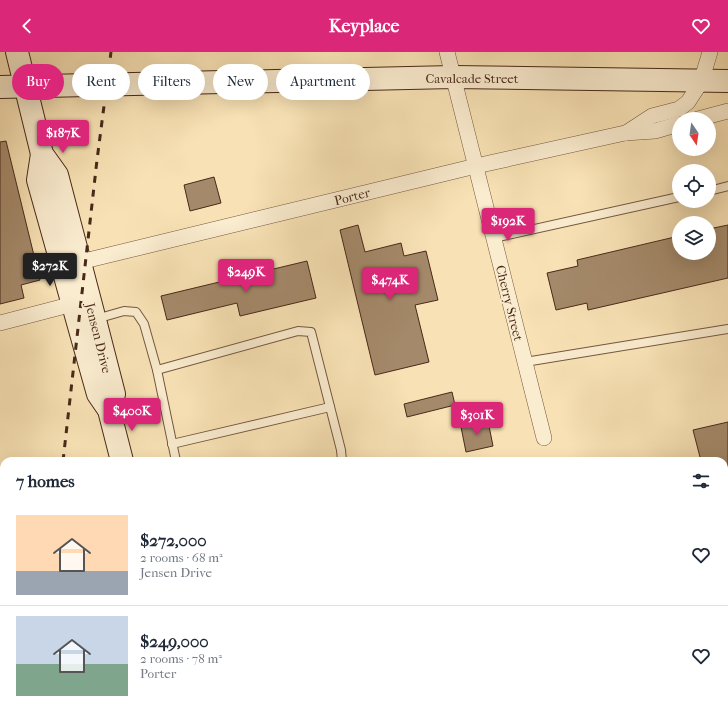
<!DOCTYPE html>
<meta charset="utf-8">
<style>
:root{--surface:#fff;--page:#f2f2f3;--text:#1f2937;--muted:#747a83;--line:#e0e1e3;--accent:#db2777}
body{margin:0;font-family:"IM FELL French Canon",serif;background:var(--page);color:var(--text);height:100vh;display:flex;flex-direction:column;font-size:15px;white-space:nowrap}
*{box-sizing:border-box;margin:0}
p{font-size:13px;color:var(--muted)}
.icon{flex:none;width:22px;height:22px;fill:none;stroke:currentColor;stroke-width:2;stroke-linecap:round;stroke-linejoin:round}
.map{position:relative;flex:1;overflow:hidden}
.details{position:absolute;left:0px;top:405px;width:728px;height:256px;display:flex;flex-direction:column;background:var(--surface);border-radius:12px 12px 0 0;box-shadow:0 4px 16px #0002}
.details>*{flex:none}
.guide{position:absolute;left:12px;top:12px;width:400px;height:36px;display:flex;gap:8px}
.needle{width:26px;rotate:167deg}
.controls{position:absolute;left:672px;top:60px;display:grid;gap:8px}
.controls a{display:grid;place-items:center;width:44px;height:44px;border-radius:50%;background:var(--surface);box-shadow:0 4px 16px #0002;font-size:20px}
.price{position:absolute;translate:-50% -34px;padding:0 9px;border-radius:4px;background:var(--accent);color:#fff;font-size:13px;line-height:26px;filter:drop-shadow(0 1px 2px #0008)}
.price::after{content:'';position:absolute;left:50%;top:24px;width:12px;height:9px;margin-left:-6px;background:inherit;clip-path:polygon(0 0,100% 0,50% 100%)}
.price.current{background:#222;color:#fff}
ul{padding:0;list-style:none}
li{display:flex;align-items:center;gap:12px;height:100px;padding:0 16px}
li+li{border-top:1px solid var(--line)}
li span{display:grid;place-items:center;flex:none;width:112px;height:80px;border-radius:0px;color:#555}
li>.icon{margin-inline-start:auto}
span .icon{width:48px;height:48px;fill:#fffc;stroke-width:1}
li b{font-size:17px}
h2{display:flex;justify-content:space-between;align-items:center;height:48px;padding:0 16px;font-size:17px}
.chip{padding:0 14px;border-radius:18px;background:var(--surface);box-shadow:0 4px 16px #0002;font-size:14px;line-height:36px}
.chip.current{background:var(--accent);color:#fff}
header{display:flex;justify-content:space-between;align-items:center;height:52px;padding:0 16px;background:var(--accent);color:#fff;font-size:18px;font-weight:800}
.map>svg:first-child{display:block}
.green{fill:#dac39a;stroke:#92765a}
.building{fill:#a4896a;stroke:#492919}
.lines{fill:none;stroke-linecap:round;stroke-linejoin:round}
.service-casing{stroke:#755740;stroke-width:10}
.minor-casing{stroke:#755740;stroke-width:16}
.secondary-casing{stroke:#492919;stroke-width:24}
.service{stroke:#faeccf;stroke-width:8}
.minor{stroke:#faeccf;stroke-width:15}
.secondary{stroke:#faeccf;stroke-width:22}
.rail{stroke:#492919;stroke-width:3;stroke-dasharray:7 7;stroke-linecap:butt}
.labels{text-anchor:middle;stroke-width:3.5;stroke-linejoin:round;paint-order:stroke}
.street-label{font-size:13px;fill:#492919;stroke:#faeccf}
</style>
<header><svg class="icon" aria-label="back" viewBox="0 0 24 24"><path d="M15 5l-7 7 7 7"/></svg>Keyplace<svg class="icon" aria-label="heart" viewBox="0 0 24 24"><path d="M12 20l-8-8c-3-5 5-10 8-4 3-6 11-1 8 4z"/></svg></header>
<div class="map">
<svg width="728" height="661" viewBox="0 0 728 661">
<rect width="100%" height="100%" fill="#f8e2b5"/>
<filter id="stains"><feTurbulence type="fractalNoise" baseFrequency=".005" numOctaves="4"/><feColorMatrix values="0 0 0 0 .2 0 0 0 0 .09 0 0 0 0 .02 0 0 0 .5 -.17"/></filter>
<radialGradient id="worn" r=".72"><stop offset=".6" stop-color="#630" stop-opacity="0"/><stop offset="1" stop-color="#630" stop-opacity=".3"/></radialGradient>
<polygon class="green" points="4,520 4,657 22,657 22,661 0,661 0,522"/>
<g class="building">
<polygon points="6,89 40,228 21,233 24,246 0,252 0,90"/>
<polygon points="214,125 221,151 190,159 184,133"/>
<polygon points="358,173 365,200 401,191 404,204 426,199 438,248 415,253 429,310 375,323 340,178"/>
<polygon points="728,173 728,226 588,258 587,251 556,258 547,221 578,214 577,208 679,184 679,201 709,201 709,177"/>
<polygon points="307,209 316,246 240,264 237,251 167,268 161,244"/>
<polygon points="452,340 455,353 407,365 404,352"/>
<polygon points="488,369 493,394 466,400 461,375"/>
<polygon points="728,370 728,494 724,495 724,409 701,409 693,378"/>
<polygon points="316,657 422,657 423,661 311,661 317,660"/>
<polygon points="435,657 532,657 515,661 436,661"/>
<polygon points="589,657 617,657 618,661 572,661"/>
</g>
<g class="lines">
<g class="service-casing">
<g id="service">
<polyline points="709,139 728,134"/>
<polyline points="494,186 679,145"/>
<polyline points="96,267 124,259 136,260 144,272 157,318 176,409"/>
<polyline points="525,310 728,277"/>
<polyline points="157,318 298,279 311,280 341,398 342,409"/>
<polyline points="172,392 330,355"/>
<polyline points="724,570 728,568"/>
<polyline points="724,647 728,644"/>
<polyline points="279,657 279,661"/>
<polyline points="684,657 687,661"/>
<polyline points="707,661 712,657"/>
</g>
</g>
<g class="minor-casing">
<g id="minor">
<polyline points="447,0 544,386"/>
<polyline points="698,67 728,59"/>
<polyline points="626,81 652,64 679,57 688,50 701,30 710,0"/>
<polyline points="80,210 476,114 625,81 655,79 679,72"/>
<polyline points="0,271 73,252"/>
</g>
</g>
<g class="secondary-casing">
<g id="secondary">
<polyline points="17,0 42,102 57,123 95,268 114,342 109,358"/>
<polyline points="0,35 453,25 728,29"/>
<polyline points="42,102 38,128 98,342 109,358 122,409"/>
<polyline points="184,657 185,661"/>
</g>
</g>
<use href="#service" class="service"/>
<use href="#minor" class="minor"/>
<use href="#secondary" class="secondary"/>
<g class="rail">
<polyline points="63,409 97,108 111,0"/>
<polyline points="37,661 37,657"/>
</g>
</g>
<g class="labels">
<g class="street-label">
<text x="472" y="31">Cavalcade Street</text>
<text transform="translate(352 144) rotate(-14)" y="5">Porter</text>
<text transform="translate(510 251) rotate(76)" y="5">Cherry Street</text>
<text transform="translate(99 286) rotate(76)" y="5">Jensen Drive</text>
</g>
</g>
<rect width="100%" height="100%" filter="url(#stains)"/>
<rect width="100%" height="100%" fill="url(#worn)"/>
</svg>
<div class="controls">
<a><svg class="needle" viewBox="-14 -14 28 28"><path d="M0-13l5 13h-10z" fill="#e53935"/><path d="M0 13l5-13h-10z" fill="#747a83"/></svg></a>
<a><svg class="icon" aria-label="locate" viewBox="0 0 24 24"><circle cx="12" cy="12" r="6"/><path d="M12 2v4M12 18v4M2 12h4M18 12h4"/></svg></a>
<a><svg class="icon" aria-label="layers" viewBox="0 0 24 24"><path d="M12 4l9 5-9 5-9-5zM3 14l9 5 9-5"/></svg></a>
</div>
<b class="price" style="left:63px;top:102px">$187K</b>
<b class="price" style="left:508px;top:190px">$192K</b>
<b class="price current" style="left:50px;top:235px">$272K</b>
<b class="price" style="left:246px;top:241px">$249K</b>
<b class="price" style="left:390px;top:249px">$474K</b>
<b class="price" style="left:132px;top:380px">$400K</b>
<b class="price" style="left:477px;top:384px">$301K</b>
<div class="guide">
<a class="chip current">Buy</a>
<a class="chip">Rent</a>
<a class="chip">Filters</a>
<a class="chip">New</a>
<a class="chip">Apartment</a>
</div>
<section class="details">
<h2>7 homes<svg class="icon" aria-label="filters" viewBox="0 0 24 24"><path d="M4 7h16M4 17h16"/><circle cx="9" cy="7" r="2"/><circle cx="15" cy="17" r="2"/></svg></h2>
<ul>
<li><span style="background:linear-gradient(#ffd9b3 70%,#9aa5b1 0)"><svg class="icon" aria-label="home" viewBox="0 0 24 24"><path d="M3 11l9-7 9 7M6 9v11h12V9"/></svg></span><div><b>$272,000</b><p>2 rooms · 68 m²</p><p>Jensen Drive</p></div><svg class="icon" aria-label="heart" viewBox="0 0 24 24"><path d="M12 20l-8-8c-3-5 5-10 8-4 3-6 11-1 8 4z"/></svg></li>
<li><span style="background:linear-gradient(#c9d6e8 60%,#7fa58c 0)"><svg class="icon" aria-label="home" viewBox="0 0 24 24"><path d="M3 11l9-7 9 7M6 9v11h12V9"/></svg></span><div><b>$249,000</b><p>2 rooms · 78 m²</p><p>Porter</p></div><svg class="icon" aria-label="heart" viewBox="0 0 24 24"><path d="M12 20l-8-8c-3-5 5-10 8-4 3-6 11-1 8 4z"/></svg></li>
</ul>
</section>
</div>
